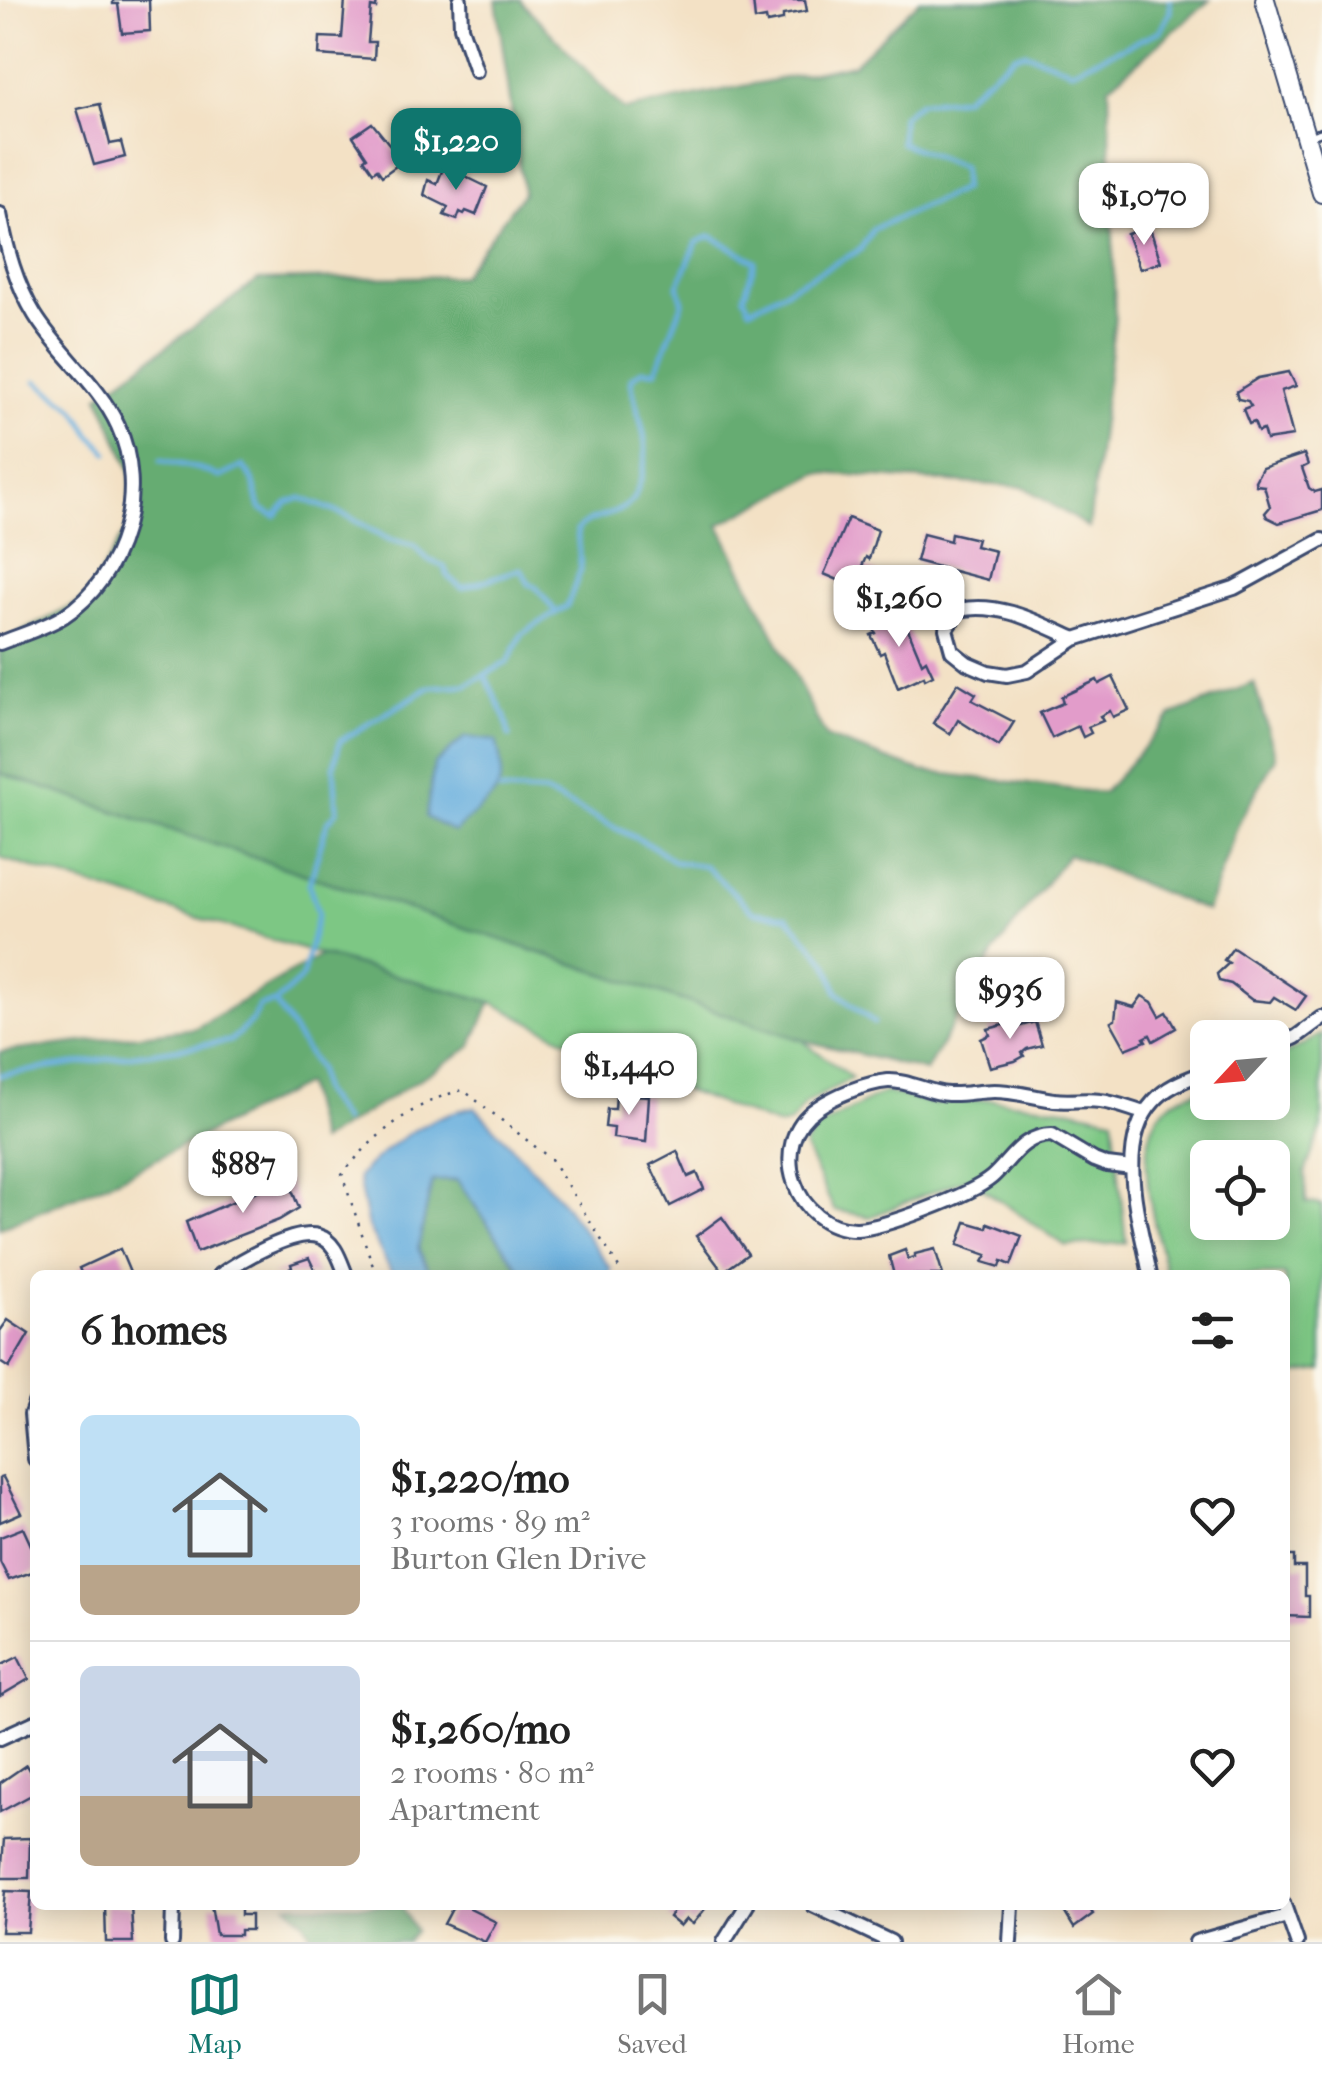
<!DOCTYPE html>
<meta charset="utf-8">
<style>
:root{--surface:#fff;--page:#f6f6f6;--text:#222;--muted:#767676;--line:#e0e0e0;--accent:#0f766e}
body{margin:0;font-family:"IM FELL French Canon",serif;background:var(--page);color:var(--text);height:100vh;display:flex;flex-direction:column;font-size:38px;white-space:nowrap}
*{box-sizing:border-box;margin:0}
p{font-size:32px;color:var(--muted)}
.icon{flex:none;width:55px;height:55px;fill:none;stroke:currentColor;stroke-width:2;stroke-linecap:round;stroke-linejoin:round}
.map{position:relative;flex:1;overflow:hidden}
.panel{position:absolute;left:30px;top:1270px;width:1260px;height:640px;display:flex;flex-direction:column;background:var(--surface);border-radius:15px;box-shadow:0 5px 25px #0003}
.panel>*{flex:none}
.needle{width:65px;rotate:244deg}
.tools{position:absolute;left:1190px;top:1020px;display:grid;gap:20px}
.tools a{display:grid;place-items:center;width:100px;height:100px;border-radius:15px;background:var(--surface);box-shadow:0 5px 25px #0003;font-size:50px}
.price{position:absolute;translate:-50% -85px;padding:0 22px;border-radius:20px;background:#fff;color:#222;font-size:32px;line-height:65px;filter:drop-shadow(0 2px 5px #0008)}
.price::after{content:'';position:absolute;left:50%;top:60px;width:30px;height:22px;margin-left:-15px;background:inherit;clip-path:polygon(0 0,100% 0,50% 100%)}
.price.active{background:var(--accent);color:#fff}
ul{padding:0;list-style:none}
li{display:flex;align-items:center;gap:30px;height:250px;padding:0 50px}
li+li{border-top:2px solid var(--line)}
li span{display:grid;place-items:center;flex:none;width:280px;height:200px;border-radius:15px;color:#555}
li>.icon{margin-inline-start:auto}
span .icon{width:120px;height:120px;fill:#fffc;stroke-width:1}
li b{font-size:42px}
h2{display:flex;justify-content:space-between;align-items:center;height:120px;padding:0 50px;font-size:42px}
.menu{display:flex;justify-content:space-around;align-items:center;height:140px;border-top:2px solid var(--line);background:var(--surface);font-size:28px;color:var(--muted)}
.menu a{display:grid;justify-items:center;gap:5px}
.menu .active{color:var(--accent)}
.map>svg:first-child{display:block}
.green{fill:#7dc784;stroke:#4c7b71;stroke-width:2.5;fill-rule:evenodd}
.forest{fill:#66ac72;stroke:#406e68;stroke-width:2.5}
.water{fill:#67afde;stroke:#416f9e;stroke-width:2.5}
.lines{fill:none;stroke-linecap:round;stroke-linejoin:round}
.stream{stroke:#67afde;stroke-width:5}
.building{fill:#e29cca}
.service-casing{stroke:#3b4a6d;stroke-width:11}
.minor-casing{stroke:#3b4a6d;stroke-width:18}
.secondary-casing{stroke:#3b4a6d;stroke-width:22}
.path{stroke:#3b4a6d;stroke-width:2.5;stroke-dasharray:2.5 8;stroke-linecap:butt}
.service{stroke:#fff;stroke-width:6}
.minor{stroke:#fff;stroke-width:12}
.secondary{stroke:#fff;stroke-width:18}
</style>
<div class="map">
<svg width="1322" height="1942" viewBox="0 0 1322 1942">
<rect width="100%" height="100%" fill="#fbf7ec"/>
<filter id="ink" filterUnits="userSpaceOnUse"><feTurbulence type="fractalNoise" baseFrequency=".01" numOctaves="2"/><feDisplacementMap in="SourceGraphic" scale="20" xChannelSelector="R" yChannelSelector="G"/><feConvolveMatrix kernelMatrix="1 2 1 2 8 2 1 2 1" color-interpolation-filters="sRGB"/></filter>
<filter id="wash" filterUnits="userSpaceOnUse"><feTurbulence type="fractalNoise" baseFrequency=".0048" numOctaves="4" result="noise"/><feDisplacementMap in="SourceGraphic" scale="40" xChannelSelector="R" yChannelSelector="G"/><feGaussianBlur stdDeviation="2.25" result="paint"/><feColorMatrix in="noise" values="0 0 0 0 0 0 0 0 0 0 0 0 0 0 0 0 0 1.4 0 .05"/><feComposite in="paint" operator="in"/></filter>
<g filter="url(#wash)">
<rect width="100%" height="100%" fill="#f3e1c5"/>
<g class="green">
<polygon points="0,773 802,1040 852,1078 805,1104 791,1123 779,1126 610,1062 491,1002 321,955 0,858"/>
<path d="M1322,1034v93l-17,45 1,30 16,3v165l-37,5v-100h-119c-9,-46 -41,-139 5,-173 9,-7 25,-10 36,-15l1,15h64l1,-41zM1208,1158h64v64h-64z"/>
<polygon points="885,1092 934,1104 988,1099 1073,1109 1113,1118 1126,1243 1066,1246 967,1178 870,1217 834,1210 804,1146 818,1127"/>
</g>
<g class="forest">
<polygon points="496,0 520,0 624,110 854,64 920,0 1210,0 1109,86 1115,317 1089,528 1024,487 819,473 719,525 826,737 921,771 1103,793 1172,715 1254,683 1276,757 1239,822 1207,911 1068,854 995,951 926,1071 802,1040 0,773 0,643 86,599 128,526 131,472 99,396 258,280 461,276 523,193"/>
<polygon points="321,955 491,1002 471,1047 319,1142 305,1084 119,1178 0,1228 0,1052 196,1028"/>
<polygon points="457,1180 524,1275 430,1275 418,1248 432,1181"/>
<polygon points="287,1905 401,1905 415,1931 407,1942 316,1942 303,1920"/>
</g>
<g class="water">
<path d="M465,737l31,4c16,55 -6,55 -42,91l-28,-15 8,-52z"/>
<path d="M475,1107l83,89 53,73 -2,6h-85l-67,-95 -25,1 -14,67 12,27h-37l-25,-48 -10,-50c29,-33 73,-63 117,-70z"/>
</g>
<g class="lines">
<g class="stream">
<polyline points="36,381 74,408 92,436 108,453"/>
<polyline points="161,460 200,469 220,477 243,466 253,480 260,508 275,516 287,503 301,498 349,517 388,539 415,546 428,560 444,566 448,577 462,588 521,569 529,584 536,587 556,612"/>
<polyline points="485,675 505,717 509,736"/>
<polyline points="500,791 545,793 654,847 675,862 705,866 754,912 787,916 827,963 838,993 874,1023"/>
<polyline points="275,1003 318,1069 321,1090 343,1121"/>
<path d="M0,1075l230,-34 23,-21 6,-14 16,-3 27,-25 16,-65 -9,-28 18,-62 10,-12 -3,-45 6,-25 90,-54 36,-2 42,-23 14,-28 45,-28 14,-37 -4,-39c14,-15 33,-12 49,-24 10,-7 11,-16 15,-27 13,-44 -6,-60 -10,-101l11,-8 14,1 27,-69 -5,-16 19,-44 14,-6 44,25 -11,36 6,12 110,-59 13,-21 90,-40 -1,-22 -61,-24 1,-27 18,-14 43,-4 52,-43 11,-2 46,17 88,-39 10,-19v-12"/>
</g>
</g>
<g id="blocks">
<g class="building">
<polygon points="113,0 149,0 150,31 122,33 118,4 113,4"/>
<polygon points="345,0 377,0 376,8 371,7 368,42 375,42 374,59 319,55 320,37 342,38"/>
<polygon points="753,0 805,0 807,11 783,15 783,20 767,23 766,18 755,20"/>
<polygon points="100,104 110,144 121,142 125,157 94,165 77,109"/>
<polygon points="372,123 403,161 382,176 377,169 373,172 364,159 367,157 353,136"/>
<polygon points="444,166 487,187 476,215 466,211 464,214 460,212 457,220 444,215 448,207 424,195 428,180 437,184"/>
<polygon points="1149,226 1161,262 1140,269 1127,234"/>
<polygon points="1289,372 1296,386 1281,391 1293,436 1266,440 1263,430 1258,432 1254,422 1249,424 1243,409 1251,406 1248,401 1238,399 1236,392 1258,378"/>
<polygon points="1304,454 1308,465 1302,468 1309,488 1315,492 1322,490 1322,510 1279,523 1267,517 1265,513 1270,507 1264,486 1256,485 1255,481 1262,468"/>
<polygon points="848,518 878,530 869,559 866,557 862,566 877,573 869,593 824,574"/>
<polygon points="951,533 977,539 975,546 995,551 988,580 916,561 923,534 950,541"/>
<polygon points="900,610 922,663 926,660 933,675 925,679 924,676 898,688 884,652 880,654 871,635 876,633 871,624"/>
<polygon points="1113,677 1129,710 1113,717 1110,711 1100,716 1103,721 1088,727 1091,733 1083,737 1078,726 1052,738 1040,713 1063,703 1061,697 1097,680 1099,684"/>
<polygon points="958,683 976,694 972,700 1014,722 999,746 958,720 950,734 933,723"/>
<polygon points="1233,948 1306,996 1296,1010 1274,997 1270,1002 1252,1000 1231,984 1219,981 1217,974 1229,963 1224,960"/>
<polygon points="1142,996 1152,1002 1160,1016 1167,1012 1176,1028 1153,1041 1150,1035 1144,1038 1146,1041 1126,1049 1111,1022 1115,1020 1117,1002 1134,1007"/>
<polygon points="1019,1021 1021,1026 1035,1022 1042,1045 1027,1049 1022,1053 1024,1056 1015,1061 990,1067 981,1039 990,1035 988,1029"/>
<polygon points="616,1094 649,1096 646,1142 613,1138 614,1128 605,1127 607,1109 615,1109"/>
<polygon points="677,1151 688,1177 697,1173 704,1189 670,1206 650,1165"/>
<polygon points="287,1178 299,1208 279,1220 197,1252 186,1222"/>
<polygon points="722,1217 748,1254 723,1272 696,1236"/>
<polygon points="966,1222 987,1228 988,1223 1022,1236 1011,1265 1002,1261 1000,1267 983,1262 987,1255 958,1245"/>
<polygon points="120,1249 131,1275 82,1275 79,1268"/>
<polygon points="935,1249 943,1275 894,1275 889,1256 905,1250 908,1259 915,1257 915,1254"/>
<polygon points="309,1258 317,1275 271,1275 292,1268 291,1264"/>
<polygon points="8,1320 29,1334 9,1368 0,1362 0,1331"/>
<polygon points="3,1477 21,1513 0,1522 0,1478"/>
<polygon points="23,1528 35,1554 35,1571 9,1580 0,1562 0,1537"/>
<polygon points="1285,1556 1294,1556 1294,1567 1305,1567 1305,1596 1309,1596 1309,1617 1285,1616"/>
<polygon points="18,1657 29,1679 0,1696 0,1666"/>
<polygon points="26,1765 35,1781 35,1793 0,1812 0,1783"/>
<polygon points="30,1838 29,1878 1,1878 4,1839"/>
<polygon points="5,1891 31,1892 28,1932 1,1932"/>
<polygon points="105,1905 131,1905 133,1942 106,1942"/>
<polygon points="211,1905 241,1905 241,1915 251,1915 251,1930 240,1930 240,1935 216,1935"/>
<polygon points="454,1905 472,1905 470,1909 496,1922 485,1942 444,1924"/>
<polygon points="668,1905 708,1905 693,1924 686,1919 680,1926 669,1917 674,1910"/>
<polygon points="1060,1905 1087,1905 1093,1914 1074,1928"/>
</g>
</g>
</g>
<g filter="url(#ink)">
<use href="#blocks" fill-opacity="0" stroke="#3b4a6d" stroke-width="2.5"/>
<g class="lines">
<g class="service-casing">
<polyline id="service" points="1306,137 1322,132"/>
</g>
<g class="minor-casing">
<g id="minor">
<polyline points="460,0 461,27 476,71"/>
<path d="M0,214c7,36 16,70 35,101 24,39 64,69 83,111 30,65 6,151 -54,190 -19,12 -44,19 -64,27"/>
<path d="M1075,639c-36,-16 -75,-38 -116,-29l-13,19 6,22 15,12 21,9 19,3 20,-4 48,-32 159,-51 88,-48"/>
<polyline points="1272,1048 1296,1037 1322,1018"/>
<path d="M1132,1168l-25,-3 -13,-5 -42,-25c-30,0 -41,25 -60,42 -21,18 -108,51 -135,52 -62,1 -92,-86 -40,-121 19,-13 49,-25 71,-27 20,-1 40,12 60,13 15,1 30,-3 46,-3 20,0 40,6 60,9 15,2 31,-1 46,1 14,1 30,8 44,12"/>
<path d="M220,1275c19,-14 74,-46 98,-39 17,5 22,24 28,39"/>
<path d="M1150,1275c-9,-51 -37,-130 4,-174 14,-16 34,-22 54,-30"/>
<polyline points="35,1403 31,1414 35,1459"/>
<polyline points="0,1738 35,1722"/>
<polyline points="813,1905 891,1942"/>
<polyline points="1284,1905 1297,1942"/>
<polyline points="172,1942 173,1905"/>
<polyline points="724,1942 747,1905"/>
<polyline points="1010,1942 1012,1905"/>
<polyline points="1196,1942 1287,1916"/>
</g>
</g>
<g class="secondary-casing">
<polyline id="secondary" points="1265,0 1322,193"/>
</g>
<path class="path" d="M376,1275l-34,-100c30,-39 73,-74 121,-85l88,69 68,109 -2,7"/>
<use href="#service" class="service"/>
<use href="#minor" class="minor"/>
<use href="#secondary" class="secondary"/>
</g>
</g>
</svg>
<div class="tools">
<a><svg class="needle" viewBox="-14 -14 28 28"><path d="M0-13l5 13h-10z" fill="#e53935"/><path d="M0 13l5-13h-10z" fill="#767676"/></svg></a>
<a><svg class="icon" aria-label="locate" viewBox="0 0 24 24"><circle cx="12" cy="12" r="6"/><path d="M12 2v4M12 18v4M2 12h4M18 12h4"/></svg></a>
</div>
<b class="price active" style="left:456px;top:193px">$1,220</b>
<b class="price" style="left:1144px;top:248px">$1,070</b>
<b class="price" style="left:899px;top:650px">$1,260</b>
<b class="price" style="left:1010px;top:1042px">$936</b>
<b class="price" style="left:629px;top:1118px">$1,440</b>
<b class="price" style="left:243px;top:1216px">$887</b>
<section class="panel">
<h2>6 homes<svg class="icon" aria-label="filters" viewBox="0 0 24 24"><path d="M4 7h16M4 17h16"/><circle cx="9" cy="7" r="2"/><circle cx="15" cy="17" r="2"/></svg></h2>
<ul>
<li><span style="background:linear-gradient(#bfe0f5 75%,#b9a48a 0)"><svg class="icon" aria-label="home" viewBox="0 0 24 24"><path d="M3 11l9-7 9 7M6 9v11h12V9"/></svg></span><div><b>$1,220/mo</b><p>3 rooms · 89 m²</p><p>Burton Glen Drive</p></div><svg class="icon" aria-label="heart" viewBox="0 0 24 24"><path d="M12 20l-8-8c-3-5 5-10 8-4 3-6 11-1 8 4z"/></svg></li>
<li><span style="background:linear-gradient(#c9d6e8 65%,#b9a48a 0)"><svg class="icon" aria-label="home" viewBox="0 0 24 24"><path d="M3 11l9-7 9 7M6 9v11h12V9"/></svg></span><div><b>$1,260/mo</b><p>2 rooms · 80 m²</p><p>Apartment</p></div><svg class="icon" aria-label="heart" viewBox="0 0 24 24"><path d="M12 20l-8-8c-3-5 5-10 8-4 3-6 11-1 8 4z"/></svg></li>
</ul>
</section>
</div>
<nav class="menu">
<a class="active"><svg class="icon" aria-label="map" viewBox="0 0 24 24"><path d="M3 6l6-2 6 2 6-2v14l-6 2-6-2-6 2zM9 4v14M15 6v14"/></svg>Map</a>
<a><svg class="icon" aria-label="saved" viewBox="0 0 24 24"><path d="M7 4h10v16l-5-4-5 4z"/></svg>Saved</a>
<a><svg class="icon" aria-label="home" viewBox="0 0 24 24"><path d="M3 11l9-7 9 7M6 9v11h12V9"/></svg>Home</a>
</nav>
